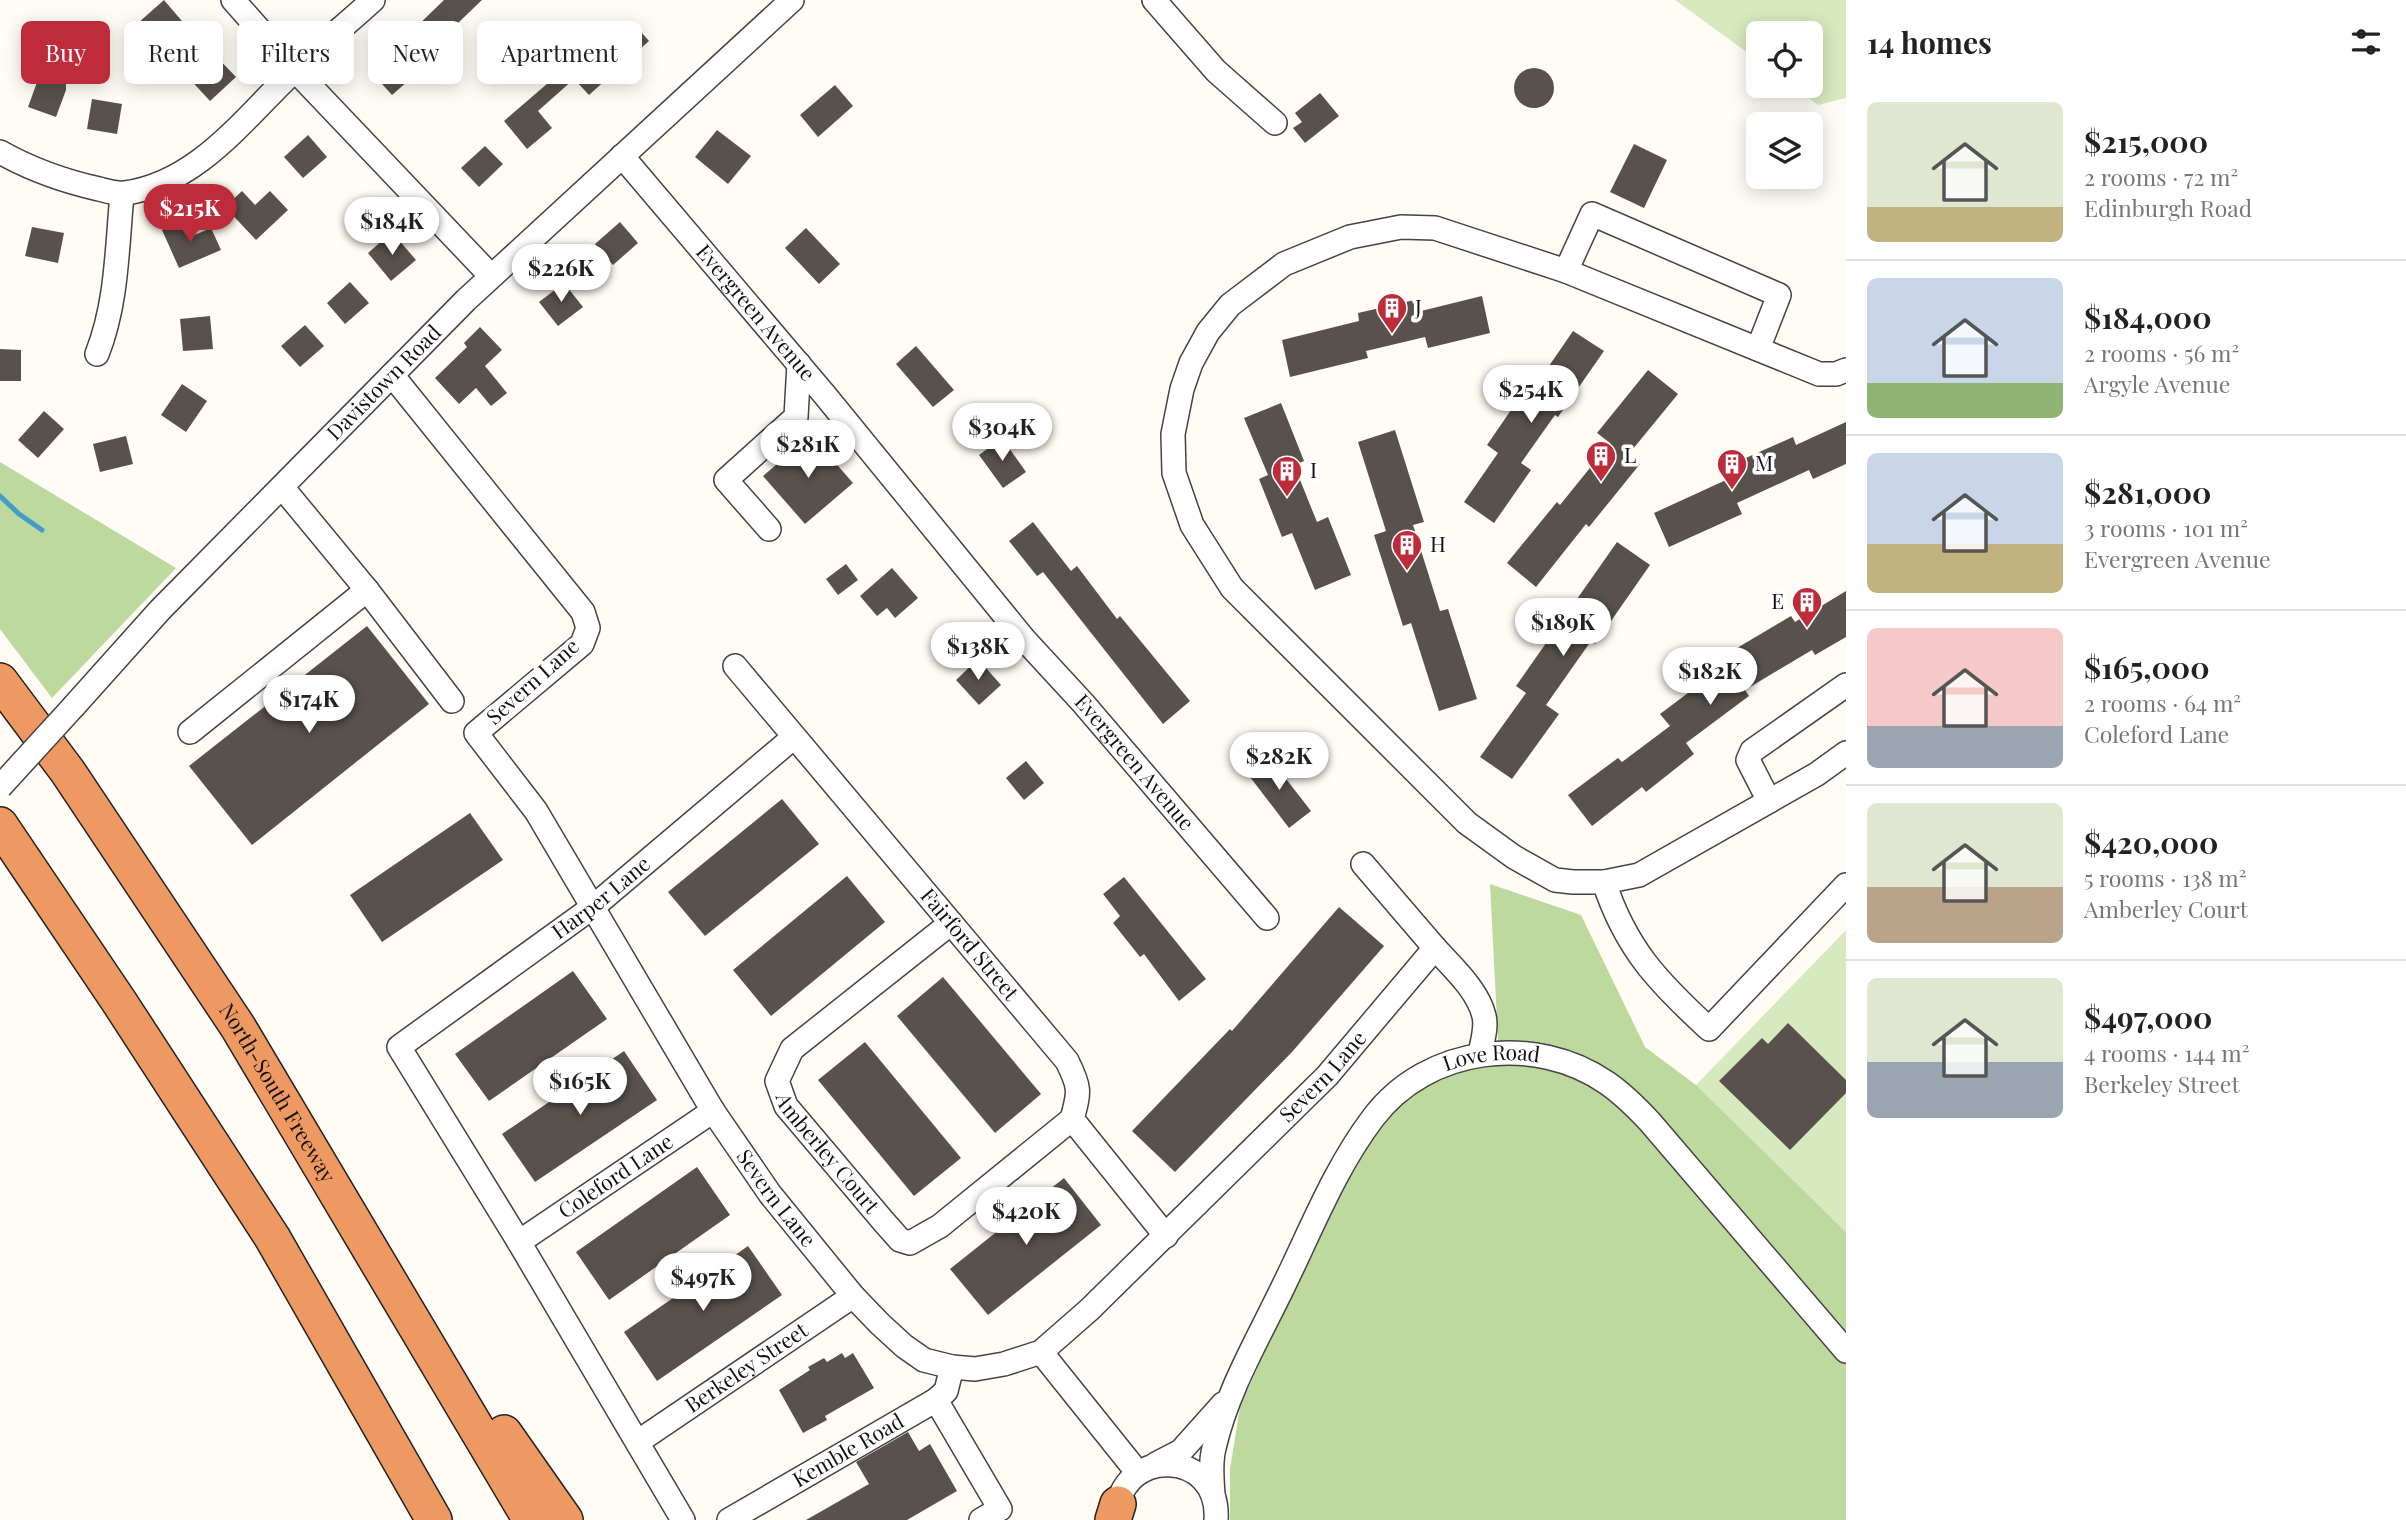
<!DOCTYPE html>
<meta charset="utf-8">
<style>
:root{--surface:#fff;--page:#f6f6f6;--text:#222;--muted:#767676;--line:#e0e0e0;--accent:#be2c3c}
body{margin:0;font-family:"Playfair Display",serif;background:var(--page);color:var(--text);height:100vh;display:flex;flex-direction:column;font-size:26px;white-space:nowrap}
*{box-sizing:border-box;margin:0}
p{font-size:23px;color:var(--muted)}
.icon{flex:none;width:38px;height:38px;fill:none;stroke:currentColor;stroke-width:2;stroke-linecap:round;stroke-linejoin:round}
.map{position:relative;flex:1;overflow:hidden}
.sheet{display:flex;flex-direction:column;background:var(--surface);width:560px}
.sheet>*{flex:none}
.top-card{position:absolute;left:21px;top:21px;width:665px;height:63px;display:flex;gap:14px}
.tools{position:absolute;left:1746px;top:21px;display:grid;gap:14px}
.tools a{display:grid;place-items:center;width:77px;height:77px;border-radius:10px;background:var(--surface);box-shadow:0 4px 18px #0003;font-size:35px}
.price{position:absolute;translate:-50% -60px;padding:0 16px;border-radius:24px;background:#fff;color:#222;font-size:23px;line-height:46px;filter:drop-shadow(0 2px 4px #0008)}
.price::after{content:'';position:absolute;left:50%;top:42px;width:21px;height:16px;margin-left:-10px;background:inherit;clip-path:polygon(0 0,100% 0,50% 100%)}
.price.current{background:var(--accent);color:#fff}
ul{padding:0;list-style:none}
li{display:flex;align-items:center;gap:21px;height:175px;padding:0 21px}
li+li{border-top:2px solid var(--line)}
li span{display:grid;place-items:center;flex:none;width:196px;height:140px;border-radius:10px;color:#555}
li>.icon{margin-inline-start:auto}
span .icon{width:84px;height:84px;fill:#fffc;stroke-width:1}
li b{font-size:30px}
h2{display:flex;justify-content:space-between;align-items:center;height:84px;padding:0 21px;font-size:30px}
.chip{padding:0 24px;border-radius:10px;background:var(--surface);box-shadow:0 4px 18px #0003;font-size:24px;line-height:63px}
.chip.current{background:var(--accent);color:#fff}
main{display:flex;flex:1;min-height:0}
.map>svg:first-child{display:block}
.green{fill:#d7e9be}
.forest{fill:#bdd99e}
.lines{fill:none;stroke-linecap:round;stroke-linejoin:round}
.stream{stroke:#449dc9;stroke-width:5}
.building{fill:#59514d}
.minor-casing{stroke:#444;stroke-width:26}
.highway-casing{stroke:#222;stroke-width:38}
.minor{stroke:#fff;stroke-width:23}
.highway{stroke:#ef9962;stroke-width:35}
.minor-bridge-casing{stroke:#444;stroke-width:26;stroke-linecap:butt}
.minor-bridge{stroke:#fff;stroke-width:23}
.labels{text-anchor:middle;stroke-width:7;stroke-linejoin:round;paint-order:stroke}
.poi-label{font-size:21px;fill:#111;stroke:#fff;text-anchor:start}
.street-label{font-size:21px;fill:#111;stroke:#fff}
</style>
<main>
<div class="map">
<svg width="1846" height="1520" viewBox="0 0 1846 1520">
<rect width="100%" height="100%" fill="#fffcf5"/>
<g class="green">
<polygon points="1675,0 1846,0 1846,98 1818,105 1792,86 1811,86 1811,33 1759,33 1759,61"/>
<polygon points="1846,930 1846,1232 1696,1085"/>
</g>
<g class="forest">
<polygon points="0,462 176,568 52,698 0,629"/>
<polygon points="1490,884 1581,915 1645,1047 1696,1085 1846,1232 1846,1520 1230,1520 1230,1469 1240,1407 1331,1203 1386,1115 1426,1084 1457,1069 1499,1059"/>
</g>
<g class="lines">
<polyline class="stream" points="0,496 19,514 42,530"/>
</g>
<g class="building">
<polygon points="164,0 210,54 212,52 236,77 210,101 138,23"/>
<polygon points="444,0 482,0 411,68 416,74 392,95 373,74 415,36 411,32"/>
<polygon points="634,24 649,41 589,95 574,79 538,111 552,128 527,149 504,121 548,83 544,78 576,49 589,64"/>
<circle cx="1534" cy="88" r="20"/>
<polygon points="40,74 66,84 66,90 56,117 28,107"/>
<polygon points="835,85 853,106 818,137 800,115"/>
<polygon points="1320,93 1339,116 1305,143 1293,128 1302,122 1295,113"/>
<polygon points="92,99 122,104 117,134 87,129"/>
<polygon points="717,130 751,156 728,184 695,157"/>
<polygon points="308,135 327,157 303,178 284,157"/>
<polygon points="1634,144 1667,160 1644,208 1610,192"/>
<polygon points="485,146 503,164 479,187 461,168"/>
<polygon points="242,191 255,205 270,191 288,210 256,240 225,207"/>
<polygon points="183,221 190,237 211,228 221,250 179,268 162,230"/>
<polygon points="620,222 638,243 613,265 595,244"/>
<polygon points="32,227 64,233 58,263 25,256"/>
<polygon points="806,228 840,264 819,284 785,248"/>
<polygon points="392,232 416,260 391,281 368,253"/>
<polygon points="350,282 369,303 345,324 327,303"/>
<polygon points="564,283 583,307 558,326 539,302"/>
<polygon points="1482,296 1490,333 1428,348 1425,337 1366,351 1368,358 1290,377 1282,340 1359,321 1358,313 1419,299 1421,311"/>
<polygon points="210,316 213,349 183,351 180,319"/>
<polygon points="305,325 324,346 300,367 281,346"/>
<polygon points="480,327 502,350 485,366 507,393 491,406 476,388 459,404 435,378 467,347 464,343"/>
<polygon points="1573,331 1604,351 1558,417 1555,415 1521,463 1531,470 1494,523 1464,502 1498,453 1487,445 1522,394 1527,398"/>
<polygon points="916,346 954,390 933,407 896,364"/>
<polygon points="0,349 21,350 21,381 0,381"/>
<polygon points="1648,370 1678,394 1628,455 1640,464 1589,527 1586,524 1536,587 1507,563 1557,502 1560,505 1610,443 1597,433"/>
<polygon points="182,384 207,401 186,432 161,415"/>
<polygon points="1281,403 1304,461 1294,465 1317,522 1328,517 1351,575 1315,590 1292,533 1282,537 1259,479 1268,475 1244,418"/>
<polygon points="44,411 64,429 38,458 18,440"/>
<polygon points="1846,422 1846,464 1813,479 1809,470 1737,503 1742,514 1669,547 1654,513 1726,480 1721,469 1793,437 1796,445"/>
<polygon points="1395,430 1424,522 1413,525 1440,611 1448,609 1477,699 1439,711 1411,623 1403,626 1374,535 1386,531 1358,442"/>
<polygon points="811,435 853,483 805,524 763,476"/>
<polygon points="126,436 133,464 100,472 93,444"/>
<polygon points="1002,438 1026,472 1003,488 979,455"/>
<polygon points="1033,522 1071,571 1077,566 1117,619 1120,616 1190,701 1163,724 1043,572 1037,576 1009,541"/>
<polygon points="1617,542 1650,565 1595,644 1591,641 1546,705 1559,714 1512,779 1480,757 1526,693 1516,686"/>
<polygon points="846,564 858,580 838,595 826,579"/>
<polygon points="892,568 918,598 895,618 887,608 877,616 860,596"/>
<polygon points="1846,591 1846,637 1815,655 1812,650 1745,690 1749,696 1686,743 1694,754 1646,792 1642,787 1592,826 1568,795 1618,758 1622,762 1670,726 1660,714 1740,654 1737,648 1791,616 1795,622"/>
<polygon points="367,626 429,704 252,845 189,766"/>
<polygon points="978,659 1001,685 979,705 956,680"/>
<polygon points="1269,757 1311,811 1289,828 1247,773"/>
<polygon points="1026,761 1044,783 1024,800 1006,778"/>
<polygon points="782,799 819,844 705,936 668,892"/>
<polygon points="470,813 503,860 382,942 350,895"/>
<polygon points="847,876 885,922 771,1016 733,970"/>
<polygon points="1124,877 1206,979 1179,1001 1144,954 1140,957 1113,923 1120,916 1103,894"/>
<polygon points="1339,907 1384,946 1292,1052 1175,1172 1132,1131 1230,1029 1232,1031"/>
<polygon points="573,971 607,1019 489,1101 455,1054"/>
<polygon points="943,977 1041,1094 995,1133 897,1016"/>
<polygon points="1788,1023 1846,1080 1846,1093 1790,1150 1719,1081 1762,1038 1768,1044"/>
<polygon points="865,1042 961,1158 914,1196 818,1080"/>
<polygon points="624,1051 657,1100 535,1182 502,1134"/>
<polygon points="697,1167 730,1215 609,1300 576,1252"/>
<polygon points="1064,1178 1101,1225 988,1315 950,1269"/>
<polygon points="748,1246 782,1295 657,1381 624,1332"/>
<polygon points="842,1353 845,1358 853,1353 874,1388 825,1416 827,1420 803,1433 779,1390 810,1370 808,1367 824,1358 827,1362"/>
<polygon points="908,1432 919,1451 930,1444 957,1491 907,1520 806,1520 869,1484 856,1462"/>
</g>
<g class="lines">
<g class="minor-casing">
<g id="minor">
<polyline points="233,0 295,70 491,276"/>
<polyline points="1154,0 1216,71 1275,123"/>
<path d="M0,152c32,18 63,29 99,37 8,2 18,5 26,4 73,-10 119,-75 169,-122 25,-25 53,-47 79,-71"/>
<path id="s1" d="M622,156l202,238 200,245 59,64 184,215"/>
<polyline points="1566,271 1592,214 1779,295 1758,349"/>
<path d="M97,354c20,-50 20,-106 25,-160"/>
<polyline points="1846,370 1836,374 1819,374 1566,271 1435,228 1401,227 1350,237 1284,264 1230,305 1208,332 1191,363 1182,389 1173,434 1174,473 1192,525 1232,588 1467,823 1514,857 1555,880 1573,882 1604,882 1639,875 1817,774 1846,753"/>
<path id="s2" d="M392,375l191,237 5,16 -6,16 -106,89 60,78 177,300 57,83 83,102 27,28 24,22 20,14 28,7 23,2 29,-5 37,-12 48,-42 238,-234 108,-128c17,19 43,42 49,68 3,12 -2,26 -4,38"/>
<polyline points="282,487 367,590 452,701"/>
<polyline points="769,529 726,480 796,417 799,364"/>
<path id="s3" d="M735,666l332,395c13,26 13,30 5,58l94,117"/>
<path id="s4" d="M74,706l86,-96 306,-310 326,-300"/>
<polyline points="190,732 367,590"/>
<polyline points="1769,801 1748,760 1752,751 1846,685"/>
<polyline points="1363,864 1435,948"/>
<path d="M1604,882c22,67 54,100 105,147l137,-144"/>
<path id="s5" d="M951,923l-159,126 -15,32 9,25 98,116 16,18 10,3 30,-17 132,-107"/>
<path id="s6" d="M519,1242l194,-131"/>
<polyline points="1041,1352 1138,1473"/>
<polyline points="936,1400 1000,1509 981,1520"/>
<path id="s7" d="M639,1441l214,-145"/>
<polyline points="1156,1464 1181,1451 1223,1404"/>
<path id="s8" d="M1213,1495c-1,-16 -3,-32 1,-47 13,-57 44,-109 69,-161 28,-57 52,-119 90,-169 54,-72 162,-85 234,-35 16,11 30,25 43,39l196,229"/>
<path d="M1117,1516c1,-70 104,-68 99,4"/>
<path id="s9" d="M683,1520l-164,-278 -120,-195 194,-140 201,-170"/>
<path id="s10" d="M729,1520l207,-120 10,-9 6,-24"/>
</g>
</g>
<g class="highway-casing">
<g id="highway">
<path id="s11" d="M0,681l68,91 170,255 293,493"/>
<polyline points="0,825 120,1003 272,1237 434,1520"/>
<polyline points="504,1433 565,1520"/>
<polyline points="1113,1520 1118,1504"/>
</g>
</g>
<use href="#minor" class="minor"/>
<use href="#highway" class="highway"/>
<g class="minor-bridge-casing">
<polyline id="minor-bridge" points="0,787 74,706"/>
</g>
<use href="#minor-bridge" class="minor-bridge"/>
</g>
<defs>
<g id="building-pin" transform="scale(1.575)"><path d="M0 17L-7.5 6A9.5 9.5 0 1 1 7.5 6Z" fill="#be2c3c" stroke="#fff"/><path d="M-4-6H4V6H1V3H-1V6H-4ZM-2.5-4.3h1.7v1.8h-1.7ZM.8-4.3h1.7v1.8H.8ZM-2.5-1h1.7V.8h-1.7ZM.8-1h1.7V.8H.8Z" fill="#fff"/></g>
</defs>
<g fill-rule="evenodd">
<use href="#building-pin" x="1392" y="308"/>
<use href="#building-pin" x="1601" y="456"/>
<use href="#building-pin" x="1732" y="464"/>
<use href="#building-pin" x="1287" y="471"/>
<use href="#building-pin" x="1407" y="545"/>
<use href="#building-pin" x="1807" y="602"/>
</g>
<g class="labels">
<g class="poi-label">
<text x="1415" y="315">J</text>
<text x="1624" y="463">L</text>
<text x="1755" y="471">M</text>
<text x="1310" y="478">I</text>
<text x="1430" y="552">H</text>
<text x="1784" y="609" text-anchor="end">E</text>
</g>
<g class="street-label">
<text dy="7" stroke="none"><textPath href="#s1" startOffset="206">Evergreen Avenue</textPath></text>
<text dy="7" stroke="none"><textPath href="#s4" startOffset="448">Davistown Road</textPath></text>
<text transform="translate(533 682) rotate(-42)" y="7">Severn Lane</text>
<text dy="7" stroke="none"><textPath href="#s1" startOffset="794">Evergreen Avenue</textPath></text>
<text dy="7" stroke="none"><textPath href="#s9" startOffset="803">Harper Lane</textPath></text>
<text dy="7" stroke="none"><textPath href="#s3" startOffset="364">Fairford Street</textPath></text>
<text dy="7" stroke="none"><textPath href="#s8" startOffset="553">Love Road</textPath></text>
<text dy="7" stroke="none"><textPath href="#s2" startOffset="1766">Severn Lane</textPath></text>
<text dy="7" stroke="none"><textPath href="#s11" startOffset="497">North-South Freeway</textPath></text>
<text dy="7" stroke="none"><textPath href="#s5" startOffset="327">Amberley Court</textPath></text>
<text dy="7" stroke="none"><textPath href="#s6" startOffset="117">Coleford Lane</textPath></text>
<text dy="7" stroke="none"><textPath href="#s2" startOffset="1031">Severn Lane</textPath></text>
<text dy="7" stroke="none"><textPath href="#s7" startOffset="130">Berkeley Street</textPath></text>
<text dy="7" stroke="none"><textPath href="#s10" startOffset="138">Kemble Road</textPath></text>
</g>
</g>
</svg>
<div class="tools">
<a><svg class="icon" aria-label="locate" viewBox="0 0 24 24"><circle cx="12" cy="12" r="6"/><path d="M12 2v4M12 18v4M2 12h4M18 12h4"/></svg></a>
<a><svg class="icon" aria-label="layers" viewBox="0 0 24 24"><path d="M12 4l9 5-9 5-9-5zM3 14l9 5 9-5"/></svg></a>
</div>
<b class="price current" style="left:190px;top:244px">$215K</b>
<b class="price" style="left:392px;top:257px">$184K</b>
<b class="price" style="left:561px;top:304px">$226K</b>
<b class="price" style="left:1531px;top:425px">$254K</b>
<b class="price" style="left:1002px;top:463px">$304K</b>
<b class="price" style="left:808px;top:480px">$281K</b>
<b class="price" style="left:1563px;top:658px">$189K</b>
<b class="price" style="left:978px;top:682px">$138K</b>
<b class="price" style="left:1710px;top:707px">$182K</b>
<b class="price" style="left:309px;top:735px">$174K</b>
<b class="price" style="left:1279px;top:792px">$282K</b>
<b class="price" style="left:580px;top:1117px">$165K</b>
<b class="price" style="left:1026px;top:1247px">$420K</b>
<b class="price" style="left:703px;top:1313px">$497K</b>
<div class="top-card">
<a class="chip current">Buy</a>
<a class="chip">Rent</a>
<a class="chip">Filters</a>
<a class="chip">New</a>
<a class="chip">Apartment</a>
</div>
</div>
<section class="sheet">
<h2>14 homes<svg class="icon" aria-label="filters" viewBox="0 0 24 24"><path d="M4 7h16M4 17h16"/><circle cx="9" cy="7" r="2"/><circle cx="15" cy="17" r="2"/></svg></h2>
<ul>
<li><span style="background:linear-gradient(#dfe7d0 75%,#c2b280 0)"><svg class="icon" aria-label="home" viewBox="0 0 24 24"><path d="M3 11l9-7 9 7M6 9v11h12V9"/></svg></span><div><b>$215,000</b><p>2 rooms · 72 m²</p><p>Edinburgh Road</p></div></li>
<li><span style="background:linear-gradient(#c9d6e8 75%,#8fb573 0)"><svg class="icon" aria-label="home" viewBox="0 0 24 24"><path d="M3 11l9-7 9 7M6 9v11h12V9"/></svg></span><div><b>$184,000</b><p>2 rooms · 56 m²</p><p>Argyle Avenue</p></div></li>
<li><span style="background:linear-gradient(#c9d6e8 65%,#c2b280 0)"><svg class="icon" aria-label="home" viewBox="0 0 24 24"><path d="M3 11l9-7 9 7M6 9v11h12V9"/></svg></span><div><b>$281,000</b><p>3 rooms · 101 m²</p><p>Evergreen Avenue</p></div></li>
<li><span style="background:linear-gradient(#f6c9c9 70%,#9aa5b1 0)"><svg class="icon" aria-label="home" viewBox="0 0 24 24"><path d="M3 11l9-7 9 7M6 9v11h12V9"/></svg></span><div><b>$165,000</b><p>2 rooms · 64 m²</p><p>Coleford Lane</p></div></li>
<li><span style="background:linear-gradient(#dfe7d0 60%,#b9a48a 0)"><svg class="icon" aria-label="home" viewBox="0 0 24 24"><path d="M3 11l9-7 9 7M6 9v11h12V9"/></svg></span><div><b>$420,000</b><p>5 rooms · 138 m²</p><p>Amberley Court</p></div></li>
<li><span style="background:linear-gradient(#dfe7d0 60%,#9aa5b1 0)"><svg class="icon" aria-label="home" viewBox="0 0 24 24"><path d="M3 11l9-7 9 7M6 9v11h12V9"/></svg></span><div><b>$497,000</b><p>4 rooms · 144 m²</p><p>Berkeley Street</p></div></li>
</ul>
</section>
</main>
